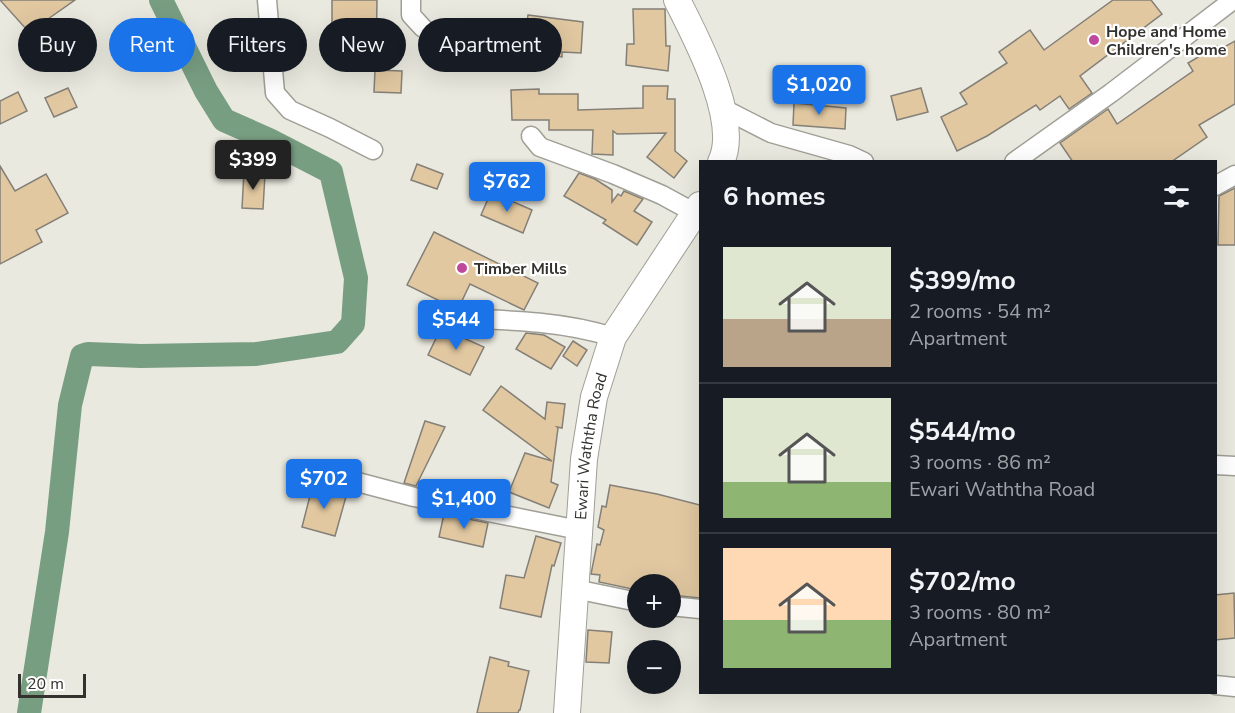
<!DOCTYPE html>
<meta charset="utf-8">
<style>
:root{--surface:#171b24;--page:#242831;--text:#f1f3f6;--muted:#9ea1a6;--line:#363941;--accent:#1a73e8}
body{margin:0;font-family:"Nunito Sans",sans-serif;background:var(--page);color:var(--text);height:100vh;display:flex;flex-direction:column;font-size:22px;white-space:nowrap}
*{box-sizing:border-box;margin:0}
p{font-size:20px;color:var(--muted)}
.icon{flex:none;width:33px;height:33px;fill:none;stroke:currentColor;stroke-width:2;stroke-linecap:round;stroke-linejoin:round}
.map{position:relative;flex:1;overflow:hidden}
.panel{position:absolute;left:699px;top:160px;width:518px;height:534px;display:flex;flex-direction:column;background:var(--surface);border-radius:0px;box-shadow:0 6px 24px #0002}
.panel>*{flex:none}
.guide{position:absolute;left:18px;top:18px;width:570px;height:54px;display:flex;gap:12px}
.tools{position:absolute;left:627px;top:574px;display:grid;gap:12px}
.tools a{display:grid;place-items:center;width:54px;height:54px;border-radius:50%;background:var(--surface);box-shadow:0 6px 24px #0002;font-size:30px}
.scale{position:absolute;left:18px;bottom:15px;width:68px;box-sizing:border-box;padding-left:6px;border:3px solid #33322f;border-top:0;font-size:16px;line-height:21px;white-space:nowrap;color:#33322f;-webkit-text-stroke:4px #fff;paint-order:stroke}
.price{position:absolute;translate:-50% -51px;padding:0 14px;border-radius:6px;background:var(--accent);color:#fff;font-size:20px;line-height:39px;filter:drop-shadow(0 2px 3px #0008)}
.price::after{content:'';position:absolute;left:50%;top:36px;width:18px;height:14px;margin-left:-9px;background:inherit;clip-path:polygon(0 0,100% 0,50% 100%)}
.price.active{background:#222;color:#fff}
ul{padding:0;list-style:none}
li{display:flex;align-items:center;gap:18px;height:150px;padding:0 24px}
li+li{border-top:2px solid var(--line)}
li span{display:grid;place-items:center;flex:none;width:168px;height:120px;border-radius:0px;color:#555}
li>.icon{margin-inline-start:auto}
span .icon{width:72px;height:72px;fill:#fffc;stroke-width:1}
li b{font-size:26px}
h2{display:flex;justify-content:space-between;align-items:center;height:72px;padding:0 24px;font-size:26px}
.pill{padding:0 21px;border-radius:27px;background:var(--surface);box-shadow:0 6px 24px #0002;font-size:21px;line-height:54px}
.pill.active{background:var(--accent);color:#fff}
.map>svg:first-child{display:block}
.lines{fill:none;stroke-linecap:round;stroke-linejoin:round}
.canal{stroke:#789e82;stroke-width:24}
.building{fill:#e1c8a1;stroke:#847f77;stroke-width:1.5}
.street-casing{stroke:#a09f96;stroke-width:21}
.secondary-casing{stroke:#a09f96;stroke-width:28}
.street{stroke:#fff;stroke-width:18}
.secondary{stroke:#fff;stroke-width:26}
.poi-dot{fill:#bf489d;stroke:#fff;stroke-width:2}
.labels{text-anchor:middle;stroke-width:4.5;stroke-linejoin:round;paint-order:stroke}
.poi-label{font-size:16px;font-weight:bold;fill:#33322f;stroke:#fff;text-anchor:start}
.street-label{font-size:16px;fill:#33322f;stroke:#fff}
</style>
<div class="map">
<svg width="1235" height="713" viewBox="0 0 1235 713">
<rect width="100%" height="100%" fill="#eae9df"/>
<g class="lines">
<polyline class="canal" points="29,713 57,532 70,405 82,356 88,354 141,356 256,354 337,342 353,324 356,278 331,172 269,140 224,120 206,91 161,0"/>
</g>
<g class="building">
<polygon points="0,0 75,0 48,19 62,34 45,50"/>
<polygon points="332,0 377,0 376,55 332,55"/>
<polygon points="1113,0 1151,0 1162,14 1080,76 1092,93 1069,109 1060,96 1040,110 1036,105 987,136 957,151 941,117 967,104 960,93 1007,63 999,52 1030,30 1044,50"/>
<polygon points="633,9 665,9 666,46 670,46 668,71 626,65 627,44 634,44"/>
<polygon points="528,15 583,22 581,53 562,52 562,57 523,52"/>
<polygon points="1235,41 1235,104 1199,125 1207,137 1171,162 1073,162 1060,143 1108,109 1117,124 1193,71 1188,63 1217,46 1219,50"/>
<polygon points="375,70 402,71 401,93 374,92"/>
<polygon points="643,86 668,86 667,99 675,99 675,151 687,161 674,178 647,157 666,133 617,134 613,131 613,155 592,154 593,130 549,130 549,120 512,120 511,90 539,89 539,94 578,94 578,110 643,108"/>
<polygon points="68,88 77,107 54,117 45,98"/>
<polygon points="921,88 928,112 897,120 891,96"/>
<polygon points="18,92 27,111 0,124 0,101"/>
<polygon points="794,103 846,108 845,129 793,125"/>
<polygon points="417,164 443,174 437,189 411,180"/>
<polygon points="0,166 15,191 46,174 68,213 36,230 42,242 0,264"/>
<polygon points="244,172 265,174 263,209 242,208"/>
<polygon points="579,173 595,179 612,190 612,202 618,194 621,196 624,191 643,199 634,211 652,222 637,245 603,223 606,220 564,196"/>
<polygon points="1235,188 1235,245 1218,245 1219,196"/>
<polygon points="491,192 532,210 523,233 481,215"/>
<polygon points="434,232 538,283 524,310 470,284 459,307 452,307 407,285"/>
<polygon points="441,328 484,347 470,375 428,355"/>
<polygon points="526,333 544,335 565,347 551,369 516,349"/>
<polygon points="573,341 587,350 577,366 563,356"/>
<polygon points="501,386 545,419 547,402 565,404 562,428 557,427 558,428 551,482 558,485 549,508 509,492 525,453 552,461 483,410"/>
<polygon points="425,421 445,427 416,486 404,483"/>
<polygon points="313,484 347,493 335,536 302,527"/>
<polygon points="610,485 657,494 700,505 700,598 670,595 670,585 633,586 632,589 599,582 600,575 591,574 597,544 600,545 604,530 598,527 602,506 606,507"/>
<polygon points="444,514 488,523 483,547 439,537"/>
<polygon points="536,536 561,543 554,566 552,565 541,617 500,608 506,575 524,578"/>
<polygon points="1234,593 1235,638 1215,640 1215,595"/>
<polygon points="588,630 612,632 609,663 586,662"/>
<polygon points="490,657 509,662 508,666 529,671 520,710 519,710 518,713 477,713"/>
</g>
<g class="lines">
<g class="street-casing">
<g id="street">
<polyline points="267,0 275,93 290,110 330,128 373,150"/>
<polyline points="411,0 411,15 423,28"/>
<polyline points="724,109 771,133 849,155 864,162"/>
<polyline points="531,136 540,147 613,174 662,195 695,213"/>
<polyline points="1014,162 1111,93 1233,0"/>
<polyline points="1215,186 1235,175"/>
<path d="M447,318c56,2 112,2 166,19"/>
<polyline points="1215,465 1235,466"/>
<polyline points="331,475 414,497 579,530"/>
<polyline points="575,589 638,602"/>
<polyline points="670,606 700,609"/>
<polyline points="1215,685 1235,687"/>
</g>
</g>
<g class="secondary-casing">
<g id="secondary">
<path d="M677,0c19,38 64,121 44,162"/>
<path id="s1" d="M567,713l17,-254 10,-62 19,-60 87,-132"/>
</g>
</g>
<use href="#street" class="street"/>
<use href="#secondary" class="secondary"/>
</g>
<g class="poi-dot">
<circle cx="1094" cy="40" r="6"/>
<circle cx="462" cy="268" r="6"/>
</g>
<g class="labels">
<g class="poi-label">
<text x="1106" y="37">Hope and Home<tspan x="1106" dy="18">Children's home</tspan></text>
<text x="474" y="274">Timber Mills</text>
</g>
<g class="street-label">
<text dy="6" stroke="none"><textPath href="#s1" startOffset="268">Ewari Waththa Road</textPath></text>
</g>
</g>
</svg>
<div class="tools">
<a>+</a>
<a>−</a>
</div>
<div class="scale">20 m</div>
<b class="price" style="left:819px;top:116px">$1,020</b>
<b class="price active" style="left:253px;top:191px">$399</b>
<b class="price" style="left:507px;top:213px">$762</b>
<b class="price" style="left:456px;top:351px">$544</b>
<b class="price" style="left:324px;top:510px">$702</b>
<b class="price" style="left:464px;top:530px">$1,400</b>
<div class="guide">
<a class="pill">Buy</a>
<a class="pill active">Rent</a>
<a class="pill">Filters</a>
<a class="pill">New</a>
<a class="pill">Apartment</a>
</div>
<section class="panel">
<h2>6 homes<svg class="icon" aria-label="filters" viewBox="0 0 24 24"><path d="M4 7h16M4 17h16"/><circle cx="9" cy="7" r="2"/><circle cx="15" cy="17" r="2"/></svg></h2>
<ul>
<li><span style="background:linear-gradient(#dfe7d0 60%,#b9a48a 0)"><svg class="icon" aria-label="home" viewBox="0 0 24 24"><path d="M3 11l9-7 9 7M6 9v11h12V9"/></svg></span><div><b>$399/mo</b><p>2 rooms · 54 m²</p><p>Apartment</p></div></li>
<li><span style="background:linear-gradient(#dfe7d0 70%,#8fb573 0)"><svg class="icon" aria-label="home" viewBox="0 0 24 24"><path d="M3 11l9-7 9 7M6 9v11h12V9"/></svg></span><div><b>$544/mo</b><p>3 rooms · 86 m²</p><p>Ewari Waththa Road</p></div></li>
<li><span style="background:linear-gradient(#ffd9b3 60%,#8fb573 0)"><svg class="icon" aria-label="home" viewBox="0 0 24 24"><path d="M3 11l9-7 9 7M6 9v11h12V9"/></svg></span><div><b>$702/mo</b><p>3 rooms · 80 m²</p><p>Apartment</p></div></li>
</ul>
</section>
</div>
